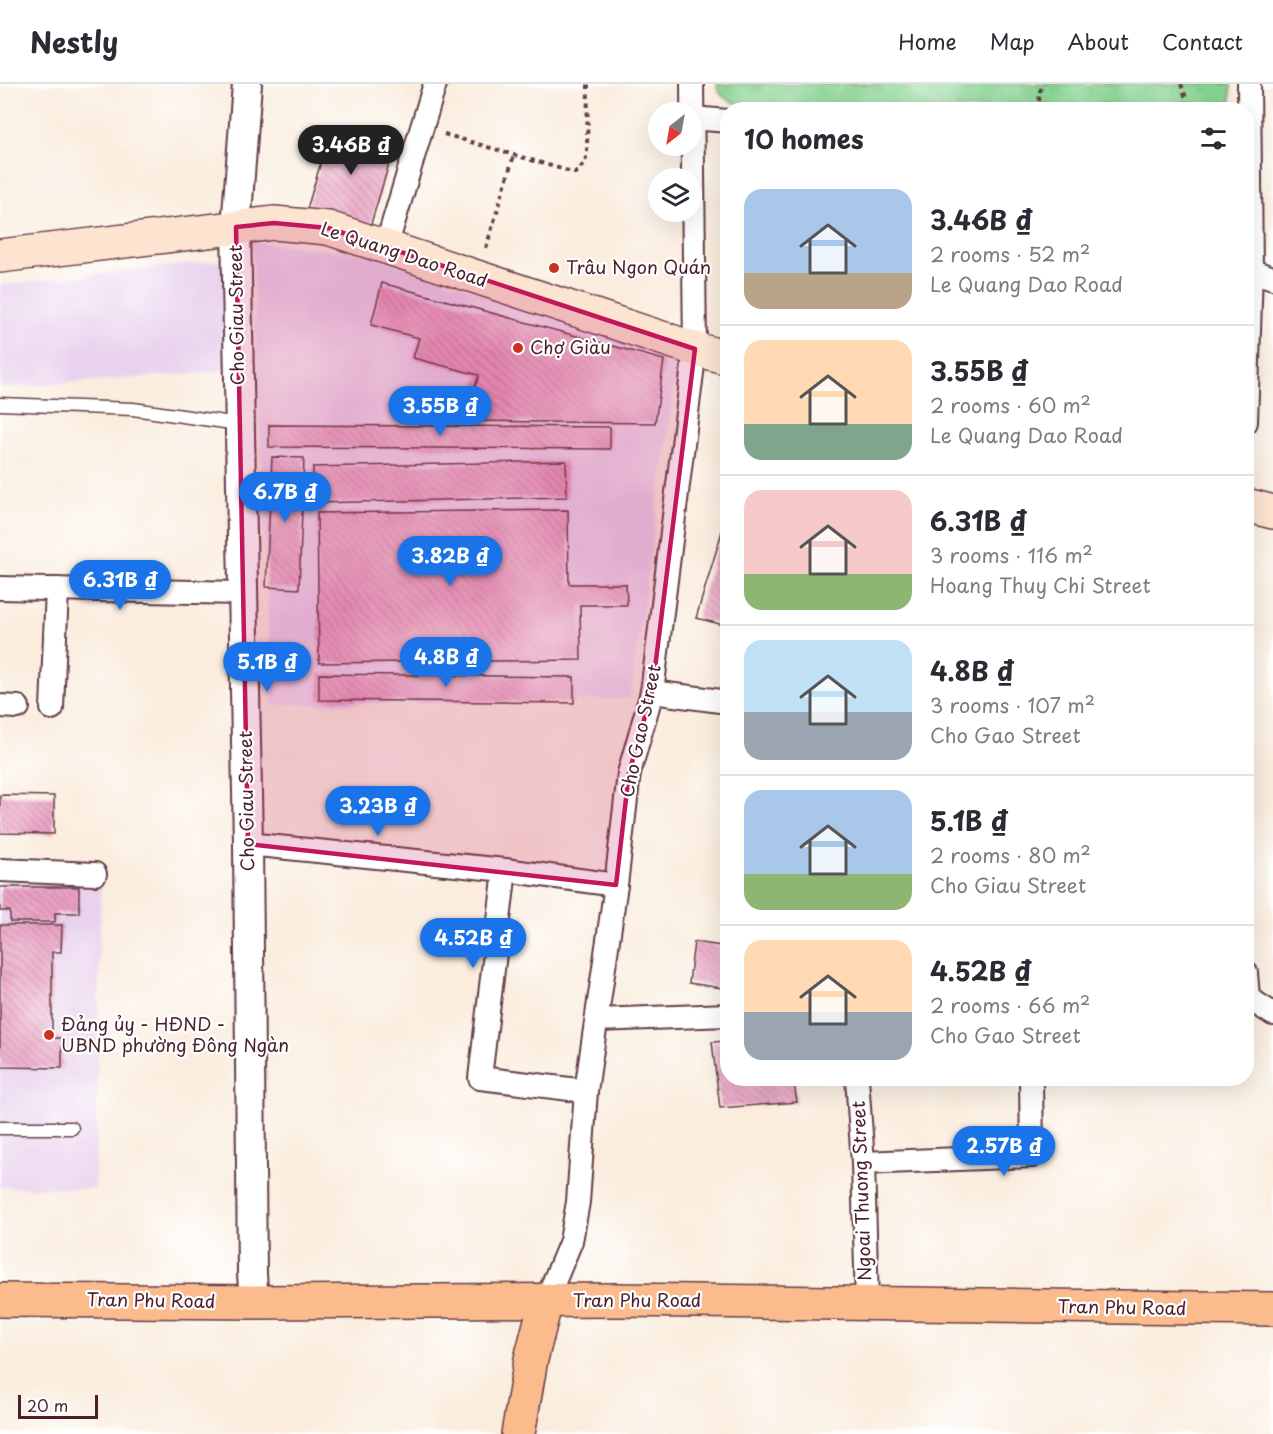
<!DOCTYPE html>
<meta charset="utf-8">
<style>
:root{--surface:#fff;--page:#f2f2f3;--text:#2b2b33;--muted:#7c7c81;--line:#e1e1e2;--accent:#1a73e8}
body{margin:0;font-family:"Playpen Sans",sans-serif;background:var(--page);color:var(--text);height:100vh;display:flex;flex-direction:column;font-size:22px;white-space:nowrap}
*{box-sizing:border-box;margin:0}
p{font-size:20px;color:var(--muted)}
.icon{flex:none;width:33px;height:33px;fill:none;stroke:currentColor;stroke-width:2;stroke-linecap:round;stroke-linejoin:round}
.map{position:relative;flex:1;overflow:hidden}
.details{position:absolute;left:720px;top:18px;width:534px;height:984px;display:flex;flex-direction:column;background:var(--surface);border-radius:24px;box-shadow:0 6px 24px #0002}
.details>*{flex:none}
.needle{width:39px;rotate:211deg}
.fabs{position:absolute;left:648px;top:18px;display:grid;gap:12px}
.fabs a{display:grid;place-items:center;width:54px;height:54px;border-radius:50%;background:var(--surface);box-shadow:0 6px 24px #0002;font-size:30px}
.scale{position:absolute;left:18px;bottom:15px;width:80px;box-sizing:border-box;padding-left:6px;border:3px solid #4a1f2b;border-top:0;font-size:16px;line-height:21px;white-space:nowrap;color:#4a1f2b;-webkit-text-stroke:4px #fff;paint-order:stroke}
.price{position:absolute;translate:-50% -51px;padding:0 14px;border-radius:21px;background:var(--accent);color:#fff;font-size:20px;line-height:39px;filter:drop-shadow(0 2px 3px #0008)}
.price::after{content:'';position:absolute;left:50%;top:36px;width:18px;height:14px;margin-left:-9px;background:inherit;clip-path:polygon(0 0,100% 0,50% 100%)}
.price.selected{background:#222;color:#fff}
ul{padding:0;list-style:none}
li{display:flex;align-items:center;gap:18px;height:150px;padding:0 24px}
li+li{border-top:2px solid var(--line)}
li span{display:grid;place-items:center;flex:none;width:168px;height:120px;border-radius:18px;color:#555}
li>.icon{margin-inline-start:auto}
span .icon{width:72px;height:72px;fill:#fffc;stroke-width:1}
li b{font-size:26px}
h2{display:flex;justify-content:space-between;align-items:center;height:72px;padding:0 24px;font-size:26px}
header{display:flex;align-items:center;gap:36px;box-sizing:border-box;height:84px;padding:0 30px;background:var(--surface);border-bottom:2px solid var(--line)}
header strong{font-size:28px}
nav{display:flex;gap:33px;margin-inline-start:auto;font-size:21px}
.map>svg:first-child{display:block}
.built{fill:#e9d2ed}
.park{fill:url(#park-crowns);stroke:#687a5e;stroke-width:1.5}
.building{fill:url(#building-back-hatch)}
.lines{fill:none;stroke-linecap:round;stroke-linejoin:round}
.service-casing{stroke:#643e46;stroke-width:15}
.minor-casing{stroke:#643e46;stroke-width:26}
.tertiary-casing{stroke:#643e46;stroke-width:32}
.secondary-casing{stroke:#643e46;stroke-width:36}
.primary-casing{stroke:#643e46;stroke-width:36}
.path{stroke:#643e46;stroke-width:4;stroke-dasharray:4.5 4.5;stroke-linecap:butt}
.service{stroke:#fff;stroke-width:12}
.minor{stroke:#fff;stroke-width:22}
.tertiary{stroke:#fff;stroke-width:28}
.secondary{stroke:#fde4d1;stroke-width:33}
.primary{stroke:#fbbb8d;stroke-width:33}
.marked{fill:#c2185b;fill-opacity:0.2;stroke:#c2185b;stroke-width:4.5;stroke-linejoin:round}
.poi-dot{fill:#c8321e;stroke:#fff;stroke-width:2}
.labels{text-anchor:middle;stroke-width:4.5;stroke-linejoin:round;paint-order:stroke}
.street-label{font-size:18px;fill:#4a1f2b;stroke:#fff}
.poi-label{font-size:18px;fill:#4a1f2b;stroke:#fff;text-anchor:start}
</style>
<header>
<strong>Nestly</strong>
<nav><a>Home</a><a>Map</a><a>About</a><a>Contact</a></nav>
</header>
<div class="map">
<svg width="1273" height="1350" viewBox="0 0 1273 1350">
<defs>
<pattern id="park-crowns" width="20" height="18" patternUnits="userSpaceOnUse" patternTransform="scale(1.5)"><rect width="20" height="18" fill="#87d492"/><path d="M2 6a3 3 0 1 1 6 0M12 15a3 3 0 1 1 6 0" fill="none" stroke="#76b67e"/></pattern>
<pattern id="building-back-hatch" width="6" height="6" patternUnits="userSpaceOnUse" patternTransform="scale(1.5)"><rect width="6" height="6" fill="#eba2c4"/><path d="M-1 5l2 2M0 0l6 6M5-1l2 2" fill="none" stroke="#c0839f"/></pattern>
</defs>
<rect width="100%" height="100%" fill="#fff"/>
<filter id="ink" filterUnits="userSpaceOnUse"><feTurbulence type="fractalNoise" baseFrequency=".0167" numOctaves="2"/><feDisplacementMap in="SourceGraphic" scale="12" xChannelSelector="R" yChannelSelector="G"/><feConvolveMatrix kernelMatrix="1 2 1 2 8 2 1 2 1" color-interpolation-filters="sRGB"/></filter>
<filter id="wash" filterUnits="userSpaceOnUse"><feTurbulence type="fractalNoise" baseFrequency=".008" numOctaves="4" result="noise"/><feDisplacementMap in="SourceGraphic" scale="24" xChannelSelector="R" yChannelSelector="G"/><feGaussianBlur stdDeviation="1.35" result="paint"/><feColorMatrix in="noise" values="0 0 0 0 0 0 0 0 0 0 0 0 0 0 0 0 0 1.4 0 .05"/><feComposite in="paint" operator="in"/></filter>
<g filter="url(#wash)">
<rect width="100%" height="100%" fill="#faedde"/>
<g class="built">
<polygon points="252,158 369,170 678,276 630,615 272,621"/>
<polygon points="225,176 225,287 0,304 0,201"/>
<polygon points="0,798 101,800 95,1105 0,1103"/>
</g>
<path class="park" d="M717,0h514v25h-472c-13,-3 -42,-7 -42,-25z"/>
<g id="blocks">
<g class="building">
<polygon points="332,41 395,60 370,143 307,125"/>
<polygon points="382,199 664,276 655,339 463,337 479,291 413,274 419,254 371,241"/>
<polygon points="269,341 610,343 610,365 269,363"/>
<polygon points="272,373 304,374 299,505 266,503"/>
<polygon points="566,377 567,413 314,419 313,383"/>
<polygon points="568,426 569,500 626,500 627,521 580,521 581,576 319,579 317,429"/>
<polygon points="727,431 728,431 728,542 696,534"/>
<polygon points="319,590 574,593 574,619 319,616"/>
<polygon points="0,711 54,712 54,750 0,749"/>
<polygon points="0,803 79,803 79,829 55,829 55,838 10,838 10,827 0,827"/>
<polygon points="0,841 62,841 61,868 52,868 52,954 62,954 62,984 0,983"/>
<polygon points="694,858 728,863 728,905 689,899"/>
<polygon points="728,957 728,994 793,994 797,1018 720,1024 712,958"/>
</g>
</g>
</g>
<g filter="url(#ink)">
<use href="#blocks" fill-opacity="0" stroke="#643e46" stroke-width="1.5"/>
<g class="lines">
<g class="service-casing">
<g id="service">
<polyline points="0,320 133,325 239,340"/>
<polyline points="0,1044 72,1044"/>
</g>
</g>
<g class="minor-casing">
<g id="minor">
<polyline points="692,34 728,37"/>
<polyline points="386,163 435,0"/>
<polyline points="1246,185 1273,194"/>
<polyline points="1246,338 1251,186 1249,0"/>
<polyline points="0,504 242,509"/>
<polyline points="652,608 728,618"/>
<polyline points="0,622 18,623"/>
<polyline points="52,624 57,505"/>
<polyline points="248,760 505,786"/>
<polyline points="0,786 95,790"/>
<polyline points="1246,889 1248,914"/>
<polyline points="1248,914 1273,930"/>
<polyline points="597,936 728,931"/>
<polyline points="857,994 863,1079 867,1220"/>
<polyline points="586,1007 480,994 505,786 616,801"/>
<polyline points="863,1079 1032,1072 1031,994"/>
<polyline points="546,1217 571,1157 578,1118 586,1007 616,801 629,689 652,608 695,265 692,0"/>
</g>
</g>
<g class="tertiary-casing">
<polyline id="tertiary" points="247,0 236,143 248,760 252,1190 254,1218"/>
</g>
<g class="secondary-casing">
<g id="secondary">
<polyline points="0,172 274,139 328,144 695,265 728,274"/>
<polyline points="1246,421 1273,428"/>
</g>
</g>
<g class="primary-casing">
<g id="primary">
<polyline points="0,1216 254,1218 617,1216 1273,1225"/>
<polyline points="518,1350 531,1275 546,1217"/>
</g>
</g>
<g class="path">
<polyline points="1181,0 1186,14 1187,26"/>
<polyline points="1038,26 1040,7 1044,0"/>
<polyline points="444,50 575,89 585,79 587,68 588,0"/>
<polyline points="486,164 514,71"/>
</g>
<use href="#service" class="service"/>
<use href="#minor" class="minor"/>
<use href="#tertiary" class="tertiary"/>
<use href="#secondary" class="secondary"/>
<use href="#primary" class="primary"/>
</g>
</g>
<path class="marked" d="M274,139l54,5 367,121 -43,343 -23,81 -13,112 -368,-41 -12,-617z"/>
<g class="poi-dot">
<circle cx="554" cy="184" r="6"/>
<circle cx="518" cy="264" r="6"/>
<circle cx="49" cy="951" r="6"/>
</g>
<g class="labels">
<g class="street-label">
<text transform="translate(404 171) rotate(18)" y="6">Le Quang Dao Road</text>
<text transform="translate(237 231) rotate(-91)" y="6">Cho Giau Street</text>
<text transform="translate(641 647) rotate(-78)" y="6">Cho Gao Street</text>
<text transform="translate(247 717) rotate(-91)" y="6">Cho Giau Street</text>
<text transform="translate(862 1107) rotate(-92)" y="6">Ngoai Thuong Street</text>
<text transform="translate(151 1217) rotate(1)" y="6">Tran Phu Road</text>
<text x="637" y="1223">Tran Phu Road</text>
<text transform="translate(1122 1224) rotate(1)" y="6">Tran Phu Road</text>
</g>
<g class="poi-label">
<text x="566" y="190">Trâu Ngon Quán</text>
<text x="530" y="270">Chợ Giàu</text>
<text x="61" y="947">Đảng ủy - HĐND -<tspan x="61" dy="21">UBND phường Đông Ngàn</tspan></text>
</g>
</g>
</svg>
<div class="fabs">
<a><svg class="needle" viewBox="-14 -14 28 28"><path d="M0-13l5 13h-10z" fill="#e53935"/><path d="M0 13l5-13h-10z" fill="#7c7c81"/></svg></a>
<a><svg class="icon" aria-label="layers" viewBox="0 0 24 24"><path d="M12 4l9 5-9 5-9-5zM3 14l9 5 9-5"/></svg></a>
</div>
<div class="scale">20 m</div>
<b class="price selected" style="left:351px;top:92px">3.46B ₫</b>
<b class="price" style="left:440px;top:353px">3.55B ₫</b>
<b class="price" style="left:285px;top:439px">6.7B ₫</b>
<b class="price" style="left:450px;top:503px">3.82B ₫</b>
<b class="price" style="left:120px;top:527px">6.31B ₫</b>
<b class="price" style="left:446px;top:604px">4.8B ₫</b>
<b class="price" style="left:267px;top:609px">5.1B ₫</b>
<b class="price" style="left:378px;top:753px">3.23B ₫</b>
<b class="price" style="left:473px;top:885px">4.52B ₫</b>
<b class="price" style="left:1004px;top:1093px">2.57B ₫</b>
<section class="details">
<h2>10 homes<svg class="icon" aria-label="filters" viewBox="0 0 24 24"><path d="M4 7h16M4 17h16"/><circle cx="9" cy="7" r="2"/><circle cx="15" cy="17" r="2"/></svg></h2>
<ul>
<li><span style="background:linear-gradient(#a9c7e8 70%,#b9a48a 0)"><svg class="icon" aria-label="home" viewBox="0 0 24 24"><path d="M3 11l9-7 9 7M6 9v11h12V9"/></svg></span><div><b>3.46B ₫</b><p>2 rooms · 52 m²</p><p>Le Quang Dao Road</p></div></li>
<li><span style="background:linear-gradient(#ffd9b3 70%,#7fa58c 0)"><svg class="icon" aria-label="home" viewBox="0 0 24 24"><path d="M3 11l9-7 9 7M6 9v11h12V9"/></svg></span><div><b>3.55B ₫</b><p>2 rooms · 60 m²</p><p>Le Quang Dao Road</p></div></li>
<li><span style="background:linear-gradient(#f6c9c9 70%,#8fb573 0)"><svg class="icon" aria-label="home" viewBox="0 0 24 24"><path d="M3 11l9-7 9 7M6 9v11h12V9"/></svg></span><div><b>6.31B ₫</b><p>3 rooms · 116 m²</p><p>Hoang Thuy Chi Street</p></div></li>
<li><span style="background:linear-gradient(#bfe0f5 60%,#9aa5b1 0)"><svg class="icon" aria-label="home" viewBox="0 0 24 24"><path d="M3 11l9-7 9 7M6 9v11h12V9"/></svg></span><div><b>4.8B ₫</b><p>3 rooms · 107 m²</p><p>Cho Gao Street</p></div></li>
<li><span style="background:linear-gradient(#a9c7e8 70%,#8fb573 0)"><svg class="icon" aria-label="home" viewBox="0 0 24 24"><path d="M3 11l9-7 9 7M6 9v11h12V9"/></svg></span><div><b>5.1B ₫</b><p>2 rooms · 80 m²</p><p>Cho Giau Street</p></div></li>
<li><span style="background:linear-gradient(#ffd9b3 60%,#9aa5b1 0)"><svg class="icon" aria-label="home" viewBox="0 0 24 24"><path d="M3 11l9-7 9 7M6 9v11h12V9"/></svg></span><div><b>4.52B ₫</b><p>2 rooms · 66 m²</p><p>Cho Gao Street</p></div></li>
</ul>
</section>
</div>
